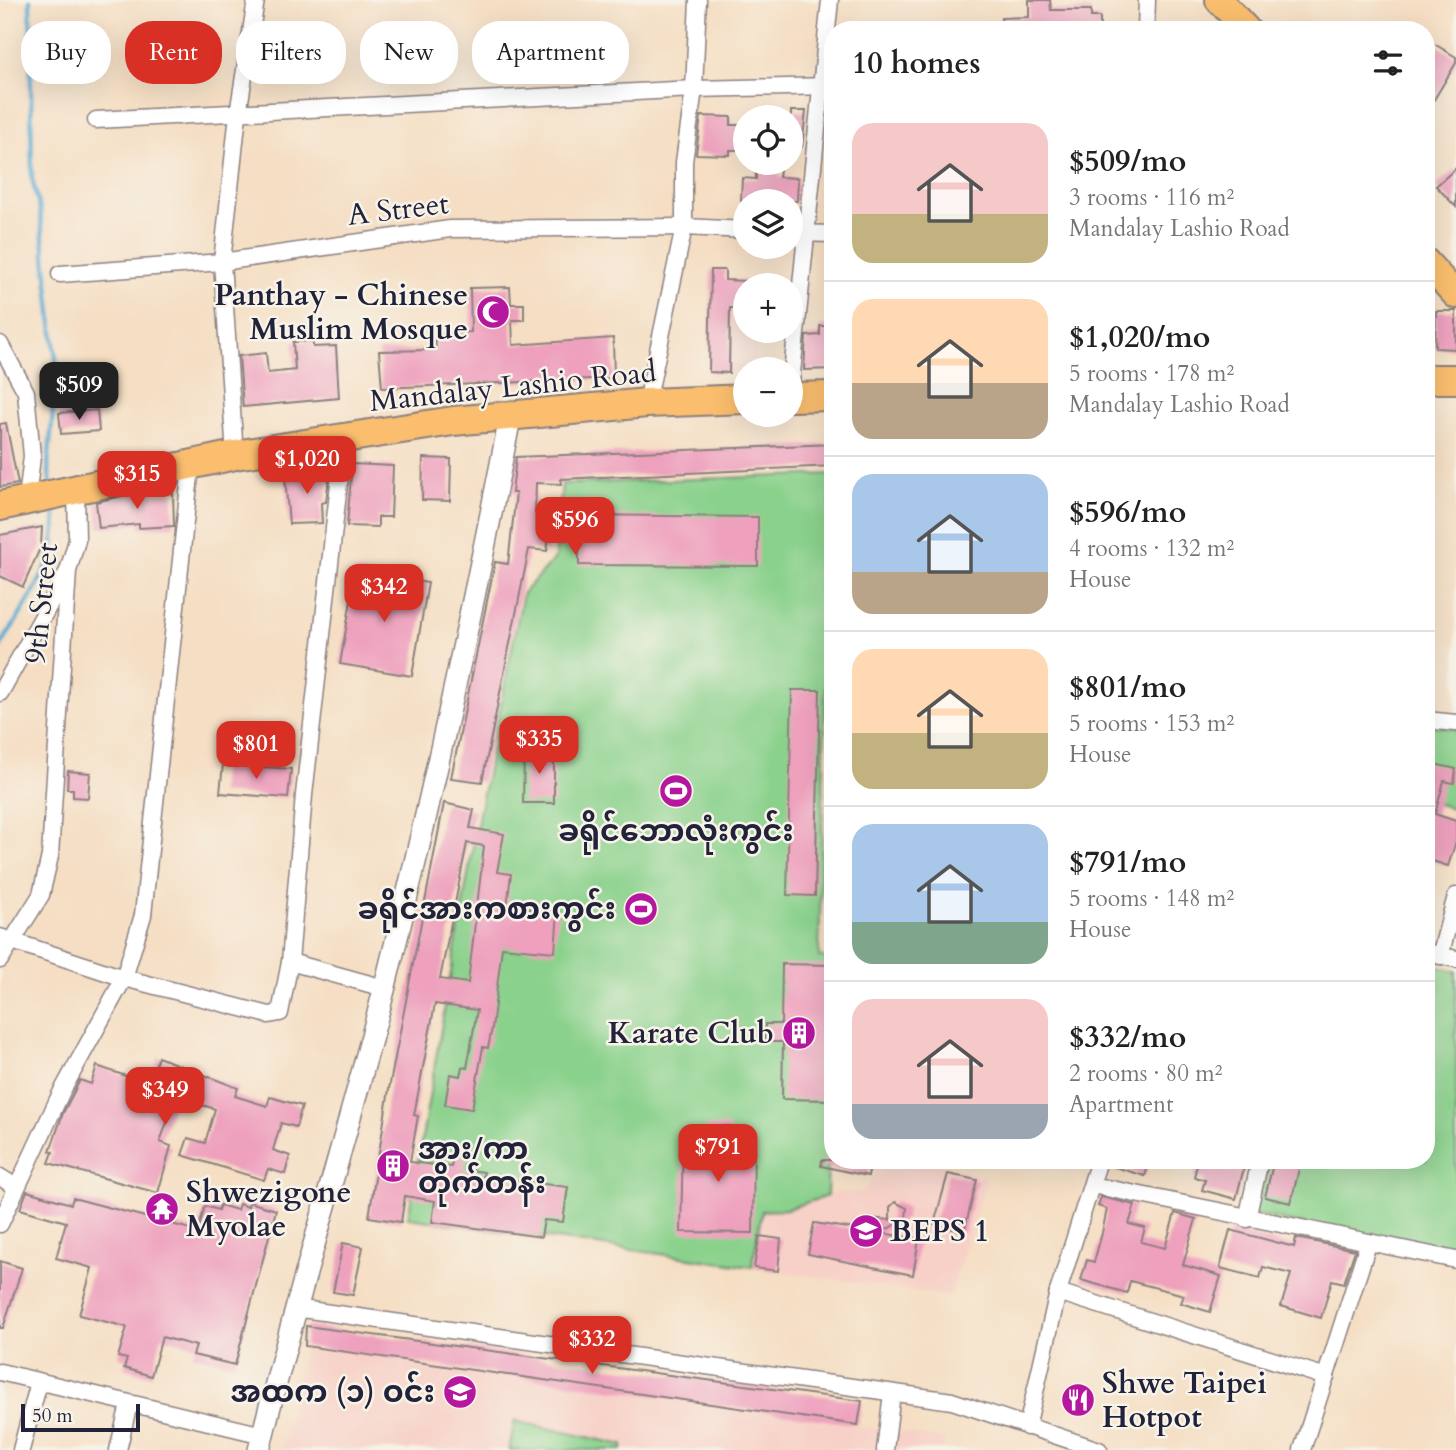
<!DOCTYPE html>
<meta charset="utf-8">
<style>
:root{--surface:#fff;--page:#f6f6f6;--text:#222;--muted:#767676;--line:#e0e0e0;--accent:#d93025}
body{margin:0;font-family:Cardo,"Noto Sans Myanmar",serif;background:var(--page);color:var(--text);height:100vh;display:flex;flex-direction:column;font-size:26px;white-space:nowrap}
*{box-sizing:border-box;margin:0}
p{font-size:23px;color:var(--muted)}
.icon{flex:none;width:38px;height:38px;fill:none;stroke:currentColor;stroke-width:2;stroke-linecap:round;stroke-linejoin:round}
.map{position:relative;flex:1;overflow:hidden}
.panel{position:absolute;left:824px;top:21px;width:611px;height:1148px;display:flex;flex-direction:column;background:var(--surface);border-radius:28px;box-shadow:0 7px 28px #0002}
.panel>*{flex:none}
.top-card{position:absolute;left:21px;top:21px;width:665px;height:63px;display:flex;gap:14px}
.tools{position:absolute;left:733px;top:105px;display:grid;gap:14px}
.tools a{display:grid;place-items:center;width:70px;height:70px;border-radius:50%;background:var(--surface);box-shadow:0 7px 28px #0002;font-size:35px}
.scale{position:absolute;left:21px;bottom:18px;width:119px;box-sizing:border-box;padding-left:7px;border:4px solid #22223b;border-top:0;font-size:19px;line-height:24px;white-space:nowrap;color:#22223b;-webkit-text-stroke:5px #f7f3e8;paint-order:stroke}
.price{position:absolute;translate:-50% -60px;padding:0 16px;border-radius:14px;background:var(--accent);color:#fff;font-size:23px;line-height:46px;filter:drop-shadow(0 2px 4px #0008)}
.price::after{content:'';position:absolute;left:50%;top:42px;width:21px;height:16px;margin-left:-10px;background:inherit;clip-path:polygon(0 0,100% 0,50% 100%)}
.price.active{background:#222;color:#fff}
ul{padding:0;list-style:none}
li{display:flex;align-items:center;gap:21px;height:175px;padding:0 28px}
li+li{border-top:2px solid var(--line)}
li span{display:grid;place-items:center;flex:none;width:196px;height:140px;border-radius:21px;color:#555}
li>.icon{margin-inline-start:auto}
span .icon{width:84px;height:84px;fill:#fffc;stroke-width:1}
li b{font-size:30px}
h2{display:flex;justify-content:space-between;align-items:center;height:84px;padding:0 28px;font-size:30px}
.chip{padding:0 24px;border-radius:28px;background:var(--surface);box-shadow:0 7px 28px #0002;font-size:24px;line-height:63px}
.chip.active{background:var(--accent);color:#fff}
.map>svg:first-child{display:block}
.built{fill:#f7d1c7}
.green{fill:#8ad18c;stroke:#567a64;stroke-width:2}
.lines{fill:none;stroke-linecap:round;stroke-linejoin:round}
.stream{stroke:#56a9d2;stroke-width:4.5}
.building{fill:#eea0bd;fill-rule:evenodd}
.minor-casing{stroke:#8c807f;stroke-width:19}
.tertiary-casing{stroke:#8c807f;stroke-width:24}
.primary-casing{stroke:#8c807f;stroke-width:30}
.trunk-casing{stroke:#8c807f;stroke-width:32}
.minor{stroke:#fff;stroke-width:16}
.tertiary{stroke:#fff;stroke-width:21}
.primary{stroke:#fabe6e;stroke-width:26}
.trunk{stroke:#fabe6e;stroke-width:28}
.labels{text-anchor:middle;stroke-width:5;stroke-linejoin:round;paint-order:stroke}
.street-label{font-size:30px;fill:#22223b;stroke:#f7f3e8}
.poi-label{font-size:30px;font-weight:bold;fill:#22223b;stroke:#f7f3e8;text-anchor:end}
</style>
<div class="map">
<svg width="1456" height="1450" viewBox="0 0 1456 1450">
<rect width="100%" height="100%" fill="#f7f3e8"/>
<filter id="ink" filterUnits="userSpaceOnUse"><feTurbulence type="fractalNoise" baseFrequency=".0143" numOctaves="2"/><feDisplacementMap in="SourceGraphic" scale="14" xChannelSelector="R" yChannelSelector="G"/><feConvolveMatrix kernelMatrix="1 2 1 2 8 2 1 2 1" color-interpolation-filters="sRGB"/></filter>
<filter id="wash" filterUnits="userSpaceOnUse"><feTurbulence type="fractalNoise" baseFrequency=".00686" numOctaves="4" result="noise"/><feDisplacementMap in="SourceGraphic" scale="28" xChannelSelector="R" yChannelSelector="G"/><feGaussianBlur stdDeviation="1.57" result="paint"/><feColorMatrix in="noise" values="0 0 0 0 0 0 0 0 0 0 0 0 0 0 0 0 0 1.4 0 .05"/><feComposite in="paint" operator="in"/></filter>
<g filter="url(#wash)">
<rect width="100%" height="100%" fill="#f5dec3"/>
<g class="built">
<polygon points="711,270 725,270 725,280 758,281 757,285 746,285 746,331 756,331 756,369 746,369 745,373 709,372"/>
<polygon points="882,1160 919,1160 987,1177 950,1296 754,1268 762,1211 787,1209 840,1192 865,1192"/>
<polygon points="305,1346 946,1439 944,1450 282,1450"/>
</g>
<g class="green">
<polygon points="831,474 819,957 833,957 833,1147 828,1159 827,1196 787,1209 762,1211 752,1267 408,1218 476,829 523,593 555,558 562,484"/>
<polygon points="1426,725 1456,729 1456,809 1426,801"/>
<polygon points="1426,964 1456,971 1456,1255 1252,1214 1264,1160 1426,1160"/>
<polygon points="515,1421 623,1445 622,1450 509,1450"/>
</g>
<g class="lines">
<g class="stream">
<polyline points="30,0 32,179 40,210 57,369 48,465 51,486"/>
<path d="M0,647c26,-44 63,-88 54,-142"/>
</g>
</g>
<g id="blocks">
<g class="building">
<polygon points="1029,0 1050,0 1051,10 1091,10 1091,17 1100,17 1100,30 1001,30 1001,18 1029,17"/>
<polygon points="1426,39 1456,57 1456,63 1426,113"/>
<polygon points="791,111 806,111 802,147 791,147"/>
<polygon points="701,116 731,117 731,125 746,125 746,150 730,150 730,155 696,154"/>
<polygon points="756,168 780,169 779,177 798,178 797,201 741,201 742,178 756,179"/>
<polygon points="1456,168 1456,207 1436,186"/>
<polygon points="711,270 725,270 725,280 746,281 746,308 730,308 729,373 709,372"/>
<polygon points="510,287 511,304 524,304 524,320 512,320 513,345 613,338 614,378 382,388 379,351 436,350 435,334 471,332 470,288"/>
<polygon points="1436,311 1456,311 1456,349 1435,348"/>
<polygon points="820,326 833,326 833,369 804,370 806,336 820,335"/>
<polygon points="313,341 313,347 336,346 339,398 243,407 239,356 266,353 268,373 295,370 293,342"/>
<polygon points="97,410 99,431 61,434 59,413"/>
<polygon points="6,423 18,484 0,487 0,424"/>
<polygon points="833,444 833,466 561,479 562,484 536,483 535,513 551,515 547,551 529,549 482,782 451,778 495,562 508,564 516,493 512,493 516,457"/>
<polygon points="423,458 451,459 450,501 422,500"/>
<polygon points="352,464 393,466 391,517 378,517 378,527 347,526"/>
<polygon points="330,469 326,502 321,503 322,523 289,524 285,476"/>
<polygon points="173,493 174,526 139,528 139,524 99,528 96,502 132,494"/>
<polygon points="579,515 758,517 758,566 579,565"/>
<polygon points="42,527 41,546 23,587 0,576 0,535"/>
<polygon points="356,571 428,583 412,676 340,664"/>
<polygon points="792,690 820,690 815,896 787,895"/>
<polygon points="524,749 554,750 554,803 523,803"/>
<polygon points="1426,762 1456,769 1454,783 1444,781 1435,814 1456,821 1456,841 1448,866 1426,859"/>
<polygon points="223,764 291,769 288,798 220,793"/>
<polygon points="68,771 90,773 88,798 73,797 73,789 67,789"/>
<path d="M444,803l30,7 -4,18 34,6 -7,38 14,2 -4,33 51,4 -3,41 -53,-5 -10,81 -4,20 -5,-1 -11,62 -27,-4 5,-31 10,2 2,-9 5,1 10,-58 -42,-6 -21,111 4,1 -8,46 41,5 2,-12 13,2 -2,12 20,3 -1,4 85,11 -5,35 -19,-2 -3,17 -109,-15 3,-21 -30,-5 -4,26 -32,-5 20,-128zM467,843l17,3 -16,137 -28,-4z"/>
<polygon points="782,964 833,965 832,1100 782,1099 783,1042 765,1042 765,1024 781,1024"/>
<polygon points="158,1057 238,1088 235,1096 267,1106 270,1097 302,1106 296,1127 281,1123 273,1150 290,1156 285,1174 268,1169 264,1180 182,1155 188,1138 205,1143 215,1109 199,1104 201,1099 178,1091 160,1142 171,1146 158,1193 49,1163 53,1152 50,1151 63,1113 80,1080 91,1084 97,1066 149,1084"/>
<polygon points="706,1126 729,1126 729,1139 754,1140 753,1233 681,1232 683,1139 706,1139"/>
<polygon points="822,1160 872,1160 868,1176 821,1166"/>
<polygon points="1109,1160 1150,1160 1145,1176 1108,1165"/>
<polygon points="1198,1160 1246,1160 1236,1199 1202,1190 1205,1180 1194,1177"/>
<polygon points="1274,1160 1301,1160 1291,1203 1265,1197"/>
<polygon points="948,1174 977,1180 964,1232 934,1224"/>
<polygon points="27,1191 71,1204 73,1198 198,1231 205,1206 218,1210 220,1205 237,1210 239,1204 248,1207 249,1202 276,1210 235,1365 193,1355 196,1346 162,1337 151,1376 124,1368 127,1359 118,1357 127,1327 79,1315 92,1268 56,1258 66,1222 20,1209"/>
<polygon points="1101,1197 1135,1205 1129,1224 1145,1228 1141,1242 1165,1248 1175,1213 1196,1219 1183,1265 1221,1276 1210,1312 1181,1303 1184,1295 1130,1281 1127,1293 1081,1280 1087,1260 1094,1262 1102,1233 1107,1209 1098,1206"/>
<polygon points="895,1202 907,1208 906,1218 881,1233 919,1239 913,1275 808,1254 814,1223 868,1231 869,1218 890,1220 890,1207"/>
<polygon points="1230,1230 1294,1247 1296,1238 1355,1250 1344,1283 1332,1280 1321,1318 1281,1306 1291,1274 1263,1267 1260,1278 1220,1268"/>
<polygon points="759,1236 781,1239 778,1271 754,1268"/>
<polygon points="343,1243 363,1247 353,1295 333,1292"/>
<polygon points="0,1261 22,1268 3,1328 0,1328"/>
<polygon points="306,1326 862,1401 858,1425 305,1346"/>
</g>
</g>
</g>
<g filter="url(#ink)">
<use href="#blocks" fill-opacity="0" stroke="#8c807f" stroke-width="2"/>
<g class="lines">
<g class="minor-casing">
<g id="minor">
<polyline points="1146,30 1147,0"/>
<polyline points="96,120 694,89 833,86"/>
<polyline points="791,233 833,234"/>
<polyline points="60,274 222,262 450,229 684,227 746,230"/>
<polyline points="0,344 26,392 32,456 27,500"/>
<polyline points="791,383 830,0"/>
<polyline points="647,403 684,227 684,162 694,89 698,0"/>
<polyline points="235,455 222,262 238,114 256,0"/>
<polyline points="0,693 67,573"/>
<polyline points="1426,720 1456,723"/>
<polyline points="0,937 124,978 269,1015 280,1013 290,962 304,795 344,439"/>
<polyline points="1426,952 1456,959"/>
<polyline points="1440,956 1456,896"/>
<polyline points="0,960 41,895 50,856 68,571 77,540 76,489"/>
<polyline points="290,962 384,988"/>
<polyline points="0,1177 16,1187"/>
<polyline points="1092,1185 1456,1260"/>
<polyline points="1247,1219 1260,1160"/>
<polyline points="0,1224 61,1093 124,978 143,915 191,466"/>
<polyline points="1058,1292 1326,1377"/>
<polyline points="295,1308 952,1401 1099,1450"/>
<polyline points="0,1372 263,1435"/>
<polyline points="1027,1427 1058,1292 1099,1160"/>
<polyline points="21,1450 39,1382"/>
<polyline points="118,1450 129,1404"/>
<polyline points="885,1450 892,1393"/>
<polyline points="1302,1450 1368,1244"/>
</g>
</g>
<g class="tertiary-casing">
<path id="tertiary" d="M259,1450c38,-156 87,-309 126,-464 47,-188 88,-378 125,-568"/>
</g>
<g class="primary-casing">
<g id="primary">
<polyline points="1219,0 1247,30"/>
<polyline points="1426,262 1456,295"/>
</g>
</g>
<g class="trunk-casing">
<g id="trunk">
<polyline points="1426,379 1456,379"/>
<polyline points="791,397 833,396"/>
<polyline points="0,506 235,455 453,421 647,403 746,399"/>
</g>
</g>
<use href="#minor" class="minor"/>
<use href="#tertiary" class="tertiary"/>
<use href="#primary" class="primary"/>
<use href="#trunk" class="trunk"/>
</g>
</g>
<defs>
<g id="mosque-disc" transform="scale(1.75)"><circle r="9.5" fill="#b5179e" stroke="#f7f3e8"/><path d="M3.5-4.9A6 6 0 1 0 3.5 4.9A5 5 0 1 1 3.5-4.9Z" fill="#fff"/></g>
<g id="stadium-disc" transform="scale(1.75)"><circle r="9.5" fill="#b5179e" stroke="#f7f3e8"/><path d="M0-5a6.5 5 0 1 0 0 10a6.5 5 0 1 0 0-10ZM-3.5-1.8h7v3.6h-7Z" fill="#fff"/></g>
<g id="building-disc" transform="scale(1.75)"><circle r="9.5" fill="#b5179e" stroke="#f7f3e8"/><path d="M-4-6H4V6H1V3H-1V6H-4ZM-2.5-4.3h1.7v1.8h-1.7ZM.8-4.3h1.7v1.8H.8ZM-2.5-1h1.7V.8h-1.7ZM.8-1h1.7V.8H.8Z" fill="#fff"/></g>
<g id="temple-disc" transform="scale(1.75)"><circle r="9.5" fill="#b5179e" stroke="#f7f3e8"/><path d="M0-6L5-2H3V0L6.5 2.5H4V6H1.5V3h-3V6H-4V2.5H-6.5L-3 0V-2H-5Z" fill="#fff"/></g>
<g id="school-disc" transform="scale(1.75)"><circle r="9.5" fill="#b5179e" stroke="#f7f3e8"/><path d="M0-5L7-2L0 1L-7-2ZM-4 1L0 2.5L4 1V4Q0 6-4 4Z" fill="#fff"/></g>
<g id="restaurant-disc" transform="scale(1.75)"><circle r="9.5" fill="#b5179e" stroke="#f7f3e8"/><path d="M-5-6h1v4h1v-4h1v4h1v-4h1v5L-1.5 .5V6h-2V.5L-5-1ZM5-6V6H3V1.5H1.5Q1.5-4 5-6Z" fill="#fff"/></g>
</defs>
<g fill-rule="evenodd">
<use href="#mosque-disc" x="493" y="312"/>
<use href="#stadium-disc" x="676" y="791"/>
<use href="#stadium-disc" x="641" y="909"/>
<use href="#building-disc" x="799" y="1033"/>
<use href="#building-disc" x="393" y="1166"/>
<use href="#temple-disc" x="162" y="1209"/>
<use href="#school-disc" x="866" y="1231"/>
<use href="#school-disc" x="460" y="1392"/>
<use href="#restaurant-disc" x="1078" y="1400"/>
</g>
<g class="labels">
<g class="street-label">
<text transform="translate(398 209) rotate(-7)" y="10">A Street</text>
<text transform="translate(513 386) rotate(-6)" y="10">Mandalay Lashio Road</text>
<text transform="translate(41 603) rotate(-84)" y="10">9th Street</text>
</g>
<g class="poi-label">
<text x="468" y="305">Panthay - Chinese<tspan x="468" dy="34">Muslim Mosque</tspan></text>
<text x="676" y="841" text-anchor="middle">ခရိုင်ဘောလုံးကွင်း</text>
<text x="616" y="919">ခရိုင်အားကစားကွင်း</text>
<text x="774" y="1043">Karate Club</text>
<text x="418" y="1159" text-anchor="start">အား/ကာ<tspan x="418" dy="34">တိုက်တန်း</tspan></text>
<text x="186" y="1202" text-anchor="start">Shwezigone<tspan x="186" dy="34">Myolae</tspan></text>
<text x="890" y="1241" text-anchor="start">BEPS 1</text>
<text x="1102" y="1393" text-anchor="start">Shwe Taipei<tspan x="1102" dy="34">Hotpot</tspan></text>
<text x="435" y="1402">အထက (၁) ဝင်း</text>
</g>
</g>
</svg>
<div class="tools">
<a><svg class="icon" aria-label="locate" viewBox="0 0 24 24"><circle cx="12" cy="12" r="6"/><path d="M12 2v4M12 18v4M2 12h4M18 12h4"/></svg></a>
<a><svg class="icon" aria-label="layers" viewBox="0 0 24 24"><path d="M12 4l9 5-9 5-9-5zM3 14l9 5 9-5"/></svg></a>
<a>+</a>
<a>−</a>
</div>
<div class="scale">50 m</div>
<b class="price active" style="left:79px;top:422px">$509</b>
<b class="price" style="left:307px;top:496px">$1,020</b>
<b class="price" style="left:137px;top:511px">$315</b>
<b class="price" style="left:575px;top:557px">$596</b>
<b class="price" style="left:384px;top:624px">$342</b>
<b class="price" style="left:539px;top:776px">$335</b>
<b class="price" style="left:256px;top:781px">$801</b>
<b class="price" style="left:165px;top:1127px">$349</b>
<b class="price" style="left:718px;top:1184px">$791</b>
<b class="price" style="left:592px;top:1376px">$332</b>
<div class="top-card">
<a class="chip">Buy</a>
<a class="chip active">Rent</a>
<a class="chip">Filters</a>
<a class="chip">New</a>
<a class="chip">Apartment</a>
</div>
<section class="panel">
<h2>10 homes<svg class="icon" aria-label="filters" viewBox="0 0 24 24"><path d="M4 7h16M4 17h16"/><circle cx="9" cy="7" r="2"/><circle cx="15" cy="17" r="2"/></svg></h2>
<ul>
<li><span style="background:linear-gradient(#f6c9c9 65%,#c2b280 0)"><svg class="icon" aria-label="home" viewBox="0 0 24 24"><path d="M3 11l9-7 9 7M6 9v11h12V9"/></svg></span><div><b>$509/mo</b><p>3 rooms · 116 m²</p><p>Mandalay Lashio Road</p></div></li>
<li><span style="background:linear-gradient(#ffd9b3 60%,#b9a48a 0)"><svg class="icon" aria-label="home" viewBox="0 0 24 24"><path d="M3 11l9-7 9 7M6 9v11h12V9"/></svg></span><div><b>$1,020/mo</b><p>5 rooms · 178 m²</p><p>Mandalay Lashio Road</p></div></li>
<li><span style="background:linear-gradient(#a9c7e8 70%,#b9a48a 0)"><svg class="icon" aria-label="home" viewBox="0 0 24 24"><path d="M3 11l9-7 9 7M6 9v11h12V9"/></svg></span><div><b>$596/mo</b><p>4 rooms · 132 m²</p><p>House</p></div></li>
<li><span style="background:linear-gradient(#ffd9b3 60%,#c2b280 0)"><svg class="icon" aria-label="home" viewBox="0 0 24 24"><path d="M3 11l9-7 9 7M6 9v11h12V9"/></svg></span><div><b>$801/mo</b><p>5 rooms · 153 m²</p><p>House</p></div></li>
<li><span style="background:linear-gradient(#a9c7e8 70%,#7fa58c 0)"><svg class="icon" aria-label="home" viewBox="0 0 24 24"><path d="M3 11l9-7 9 7M6 9v11h12V9"/></svg></span><div><b>$791/mo</b><p>5 rooms · 148 m²</p><p>House</p></div></li>
<li><span style="background:linear-gradient(#f6c9c9 75%,#9aa5b1 0)"><svg class="icon" aria-label="home" viewBox="0 0 24 24"><path d="M3 11l9-7 9 7M6 9v11h12V9"/></svg></span><div><b>$332/mo</b><p>2 rooms · 80 m²</p><p>Apartment</p></div></li>
</ul>
</section>
</div>
